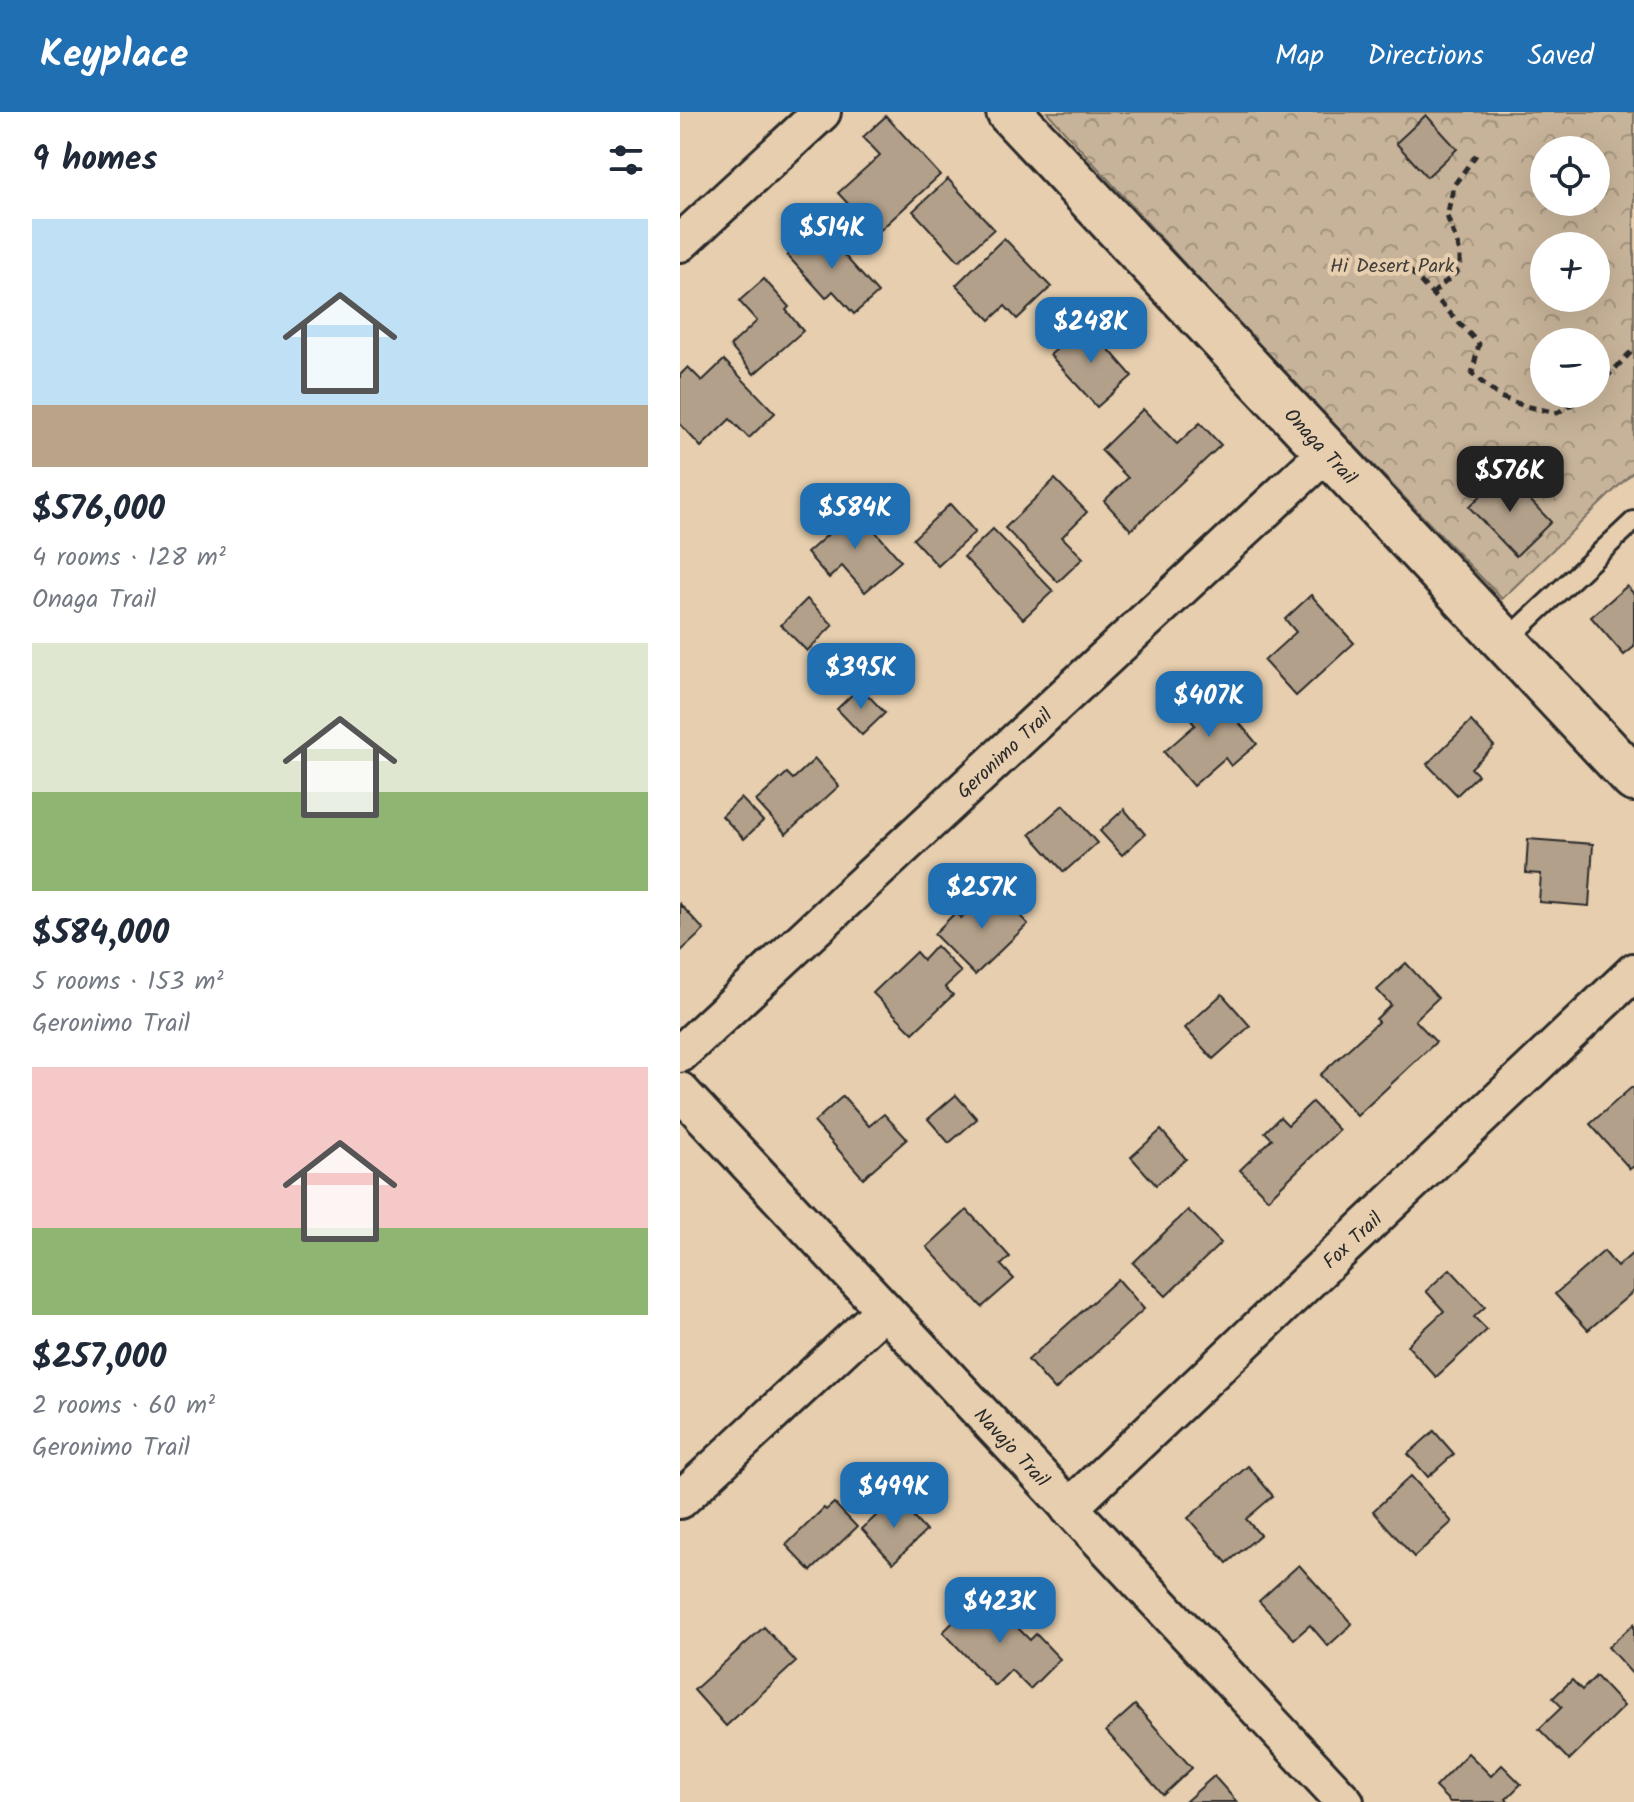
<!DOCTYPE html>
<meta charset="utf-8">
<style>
:root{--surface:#fff;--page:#f6f6f7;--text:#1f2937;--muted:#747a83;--accent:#1f6fb2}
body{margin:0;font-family:Kalam,sans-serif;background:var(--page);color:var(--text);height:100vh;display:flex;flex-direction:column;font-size:30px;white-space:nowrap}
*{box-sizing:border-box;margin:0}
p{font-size:26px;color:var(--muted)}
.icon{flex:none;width:44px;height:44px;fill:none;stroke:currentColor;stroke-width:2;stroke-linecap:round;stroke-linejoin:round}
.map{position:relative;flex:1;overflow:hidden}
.drawer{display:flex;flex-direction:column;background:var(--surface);width:680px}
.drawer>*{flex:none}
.buttons{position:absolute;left:850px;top:24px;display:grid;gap:16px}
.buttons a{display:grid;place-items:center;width:80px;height:80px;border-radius:50%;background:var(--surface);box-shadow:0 8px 32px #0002;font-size:40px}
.price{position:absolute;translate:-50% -68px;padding:0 18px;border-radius:16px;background:var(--accent);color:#fff;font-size:26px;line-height:52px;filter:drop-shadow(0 2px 4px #0008)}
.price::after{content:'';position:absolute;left:50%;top:48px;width:24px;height:18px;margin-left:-12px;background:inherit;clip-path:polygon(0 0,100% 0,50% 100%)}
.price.current{background:#222;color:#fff}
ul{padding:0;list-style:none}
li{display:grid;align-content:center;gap:16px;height:424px;padding:0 32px}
li span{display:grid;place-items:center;height:248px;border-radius:0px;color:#555}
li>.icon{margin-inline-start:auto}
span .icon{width:144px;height:144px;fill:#fffc;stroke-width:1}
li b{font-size:34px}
h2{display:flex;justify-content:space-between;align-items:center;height:96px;padding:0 32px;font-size:34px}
header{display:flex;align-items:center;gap:48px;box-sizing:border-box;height:112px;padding:0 40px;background:var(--accent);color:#fff}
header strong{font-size:38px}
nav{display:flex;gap:44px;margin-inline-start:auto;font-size:28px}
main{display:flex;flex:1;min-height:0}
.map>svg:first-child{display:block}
.forest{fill:url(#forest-crowns);stroke:#796f62;stroke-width:2;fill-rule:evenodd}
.building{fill:#b2a08a;stroke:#2b2b2b;stroke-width:2}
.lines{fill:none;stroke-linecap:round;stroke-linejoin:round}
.service-casing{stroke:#2b2b2b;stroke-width:24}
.minor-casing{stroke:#2b2b2b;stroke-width:42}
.tertiary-casing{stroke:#2b2b2b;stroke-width:50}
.path{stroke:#2b2b2b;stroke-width:5;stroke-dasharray:8 6;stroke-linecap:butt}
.service{stroke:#e6ceae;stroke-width:18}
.minor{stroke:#e6ceae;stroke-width:36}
.tertiary{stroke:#e6ceae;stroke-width:44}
.labels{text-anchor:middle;stroke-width:8;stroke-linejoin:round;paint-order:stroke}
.park-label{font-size:20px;fill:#423f3c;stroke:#e6ceae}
.street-label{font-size:20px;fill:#2b2b2b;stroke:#e6ceae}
</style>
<header>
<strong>Keyplace</strong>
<nav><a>Map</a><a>Directions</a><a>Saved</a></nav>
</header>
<main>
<section class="drawer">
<h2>9 homes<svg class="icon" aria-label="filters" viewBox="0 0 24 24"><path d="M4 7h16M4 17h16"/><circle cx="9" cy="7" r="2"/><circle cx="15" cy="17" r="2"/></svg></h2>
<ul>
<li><span style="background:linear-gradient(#bfe0f5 75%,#b9a48a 0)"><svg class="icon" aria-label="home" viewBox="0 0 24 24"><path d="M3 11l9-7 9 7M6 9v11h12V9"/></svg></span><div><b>$576,000</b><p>4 rooms · 128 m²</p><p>Onaga Trail</p></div></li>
<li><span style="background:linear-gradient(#dfe7d0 60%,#8fb573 0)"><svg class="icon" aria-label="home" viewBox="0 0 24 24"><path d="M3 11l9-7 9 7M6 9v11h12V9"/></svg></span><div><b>$584,000</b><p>5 rooms · 153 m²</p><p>Geronimo Trail</p></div></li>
<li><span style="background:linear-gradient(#f6c9c9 65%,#8fb573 0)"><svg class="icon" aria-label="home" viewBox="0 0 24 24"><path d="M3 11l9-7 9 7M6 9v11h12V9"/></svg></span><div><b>$257,000</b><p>2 rooms · 60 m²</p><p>Geronimo Trail</p></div></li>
</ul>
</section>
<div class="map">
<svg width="954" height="1690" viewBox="0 0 954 1690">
<defs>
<pattern id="forest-crowns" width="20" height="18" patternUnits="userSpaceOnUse" patternTransform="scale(2)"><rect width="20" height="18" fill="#c7b399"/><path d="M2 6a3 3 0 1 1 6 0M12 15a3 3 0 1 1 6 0" fill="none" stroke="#a2927d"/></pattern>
</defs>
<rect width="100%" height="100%" fill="#e6ceae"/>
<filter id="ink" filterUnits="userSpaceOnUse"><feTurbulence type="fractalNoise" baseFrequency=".0125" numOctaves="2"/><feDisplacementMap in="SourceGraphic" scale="16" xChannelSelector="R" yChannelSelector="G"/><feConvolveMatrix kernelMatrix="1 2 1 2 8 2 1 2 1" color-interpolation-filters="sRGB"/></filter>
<g filter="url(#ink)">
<path class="forest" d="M367,0h587v359l-132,128 -240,-250zM864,38h52v52h-52zM864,134h52v52h-52zM864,230h52v52h-52z"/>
<g class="building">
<polygon points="746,3 777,37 747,65 716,31"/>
<polygon points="206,4 260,63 196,122 158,81 200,43 183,25"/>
<polygon points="268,67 314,117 279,149 233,99"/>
<polygon points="139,115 198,181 174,202 153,179 146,186 107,143"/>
<polygon points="324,126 371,175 337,207 325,194 310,208 276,173"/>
<polygon points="84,167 109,195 106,198 123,219 74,262 50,234 77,209 59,189"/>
<polygon points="406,211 452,264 417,295 370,243"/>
<polygon points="44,248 95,301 69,326 50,307 21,335 0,312 0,263 8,255 22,269"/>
<polygon points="463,297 497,332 520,311 541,333 451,418 424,389 448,366 421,338"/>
<polygon points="824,361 871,410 836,444 789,395"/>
<polygon points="375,367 407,400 382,425 403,446 378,470 325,416"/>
<polygon points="270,392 295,420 258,454 233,427"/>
<polygon points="181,393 192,406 187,410 221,449 185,480 162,454 149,466 127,441"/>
<polygon points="313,417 373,479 343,507 284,445"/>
<polygon points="947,474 954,482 954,535 944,543 911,505"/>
<polygon points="631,483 674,531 616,584 584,549 616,520 605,507"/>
<polygon points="127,487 153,513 127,539 101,513"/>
<polygon points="180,575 205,601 182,623 157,597"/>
<polygon points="529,575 577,632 551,654 545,646 513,674 484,640 515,613 502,598"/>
<polygon points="791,609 814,634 791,656 798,663 777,683 747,652"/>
<polygon points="135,647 159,674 106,722 76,689 107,661 113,667"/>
<polygon points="61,686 83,709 64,727 42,704"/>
<polygon points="383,693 417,731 384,760 350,722"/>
<polygon points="444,697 465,722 442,743 420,719"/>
<polygon points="848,727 913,732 909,794 859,790 861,762 846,761"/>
<polygon points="312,775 348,812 295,863 254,822 276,800 281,806"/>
<polygon points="0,792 24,818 0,840"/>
<polygon points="256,834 281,860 265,875 273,883 233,921 193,881 236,840 243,848"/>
<polygon points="726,851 758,886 735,908 756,930 677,1004 640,963 698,910 696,907 711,893 697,878"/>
<polygon points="542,882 570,914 533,947 505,916"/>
<polygon points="952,975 954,977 954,1054 950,1057 910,1012"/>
<polygon points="276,983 297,1007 269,1031 248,1007"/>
<polygon points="163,984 189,1014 204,1002 227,1027 183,1066 134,1010"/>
<polygon points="632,990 659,1018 588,1087 560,1058 592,1027 585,1020 600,1005 608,1013"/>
<polygon points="481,1018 506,1047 476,1073 451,1045"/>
<polygon points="287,1098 330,1145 321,1153 334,1167 302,1195 247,1135"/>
<polygon points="508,1098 541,1131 486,1184 453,1151"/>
<polygon points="924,1139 937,1155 954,1140 954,1179 908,1218 875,1182"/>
<polygon points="770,1157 805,1195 794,1205 807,1218 756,1265 727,1233 764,1199 746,1179"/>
<polygon points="438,1167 464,1197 375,1278 348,1248"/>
<polygon points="754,1319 774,1342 748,1365 728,1342"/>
<polygon points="568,1354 593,1384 566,1407 580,1423 547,1451 508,1406"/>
<polygon points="731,1364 772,1410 734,1445 693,1399"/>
<polygon points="215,1386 246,1419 213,1451 182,1417"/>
<polygon points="154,1391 177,1415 131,1459 106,1433 144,1396 146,1398"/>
<polygon points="619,1453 672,1512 648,1534 630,1513 614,1527 579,1489"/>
<polygon points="303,1481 350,1528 356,1522 380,1547 350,1577 331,1558 315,1574 263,1520"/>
<polygon points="954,1512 954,1564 928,1535"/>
<polygon points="84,1515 116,1550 46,1614 14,1578"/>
<polygon points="916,1564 944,1594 889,1648 859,1617 882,1595 873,1586 892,1568 902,1578"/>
<polygon points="455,1593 512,1656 483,1683 426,1619"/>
<polygon points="788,1641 811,1664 822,1653 841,1672 826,1687 829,1690 770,1690 755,1675"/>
<polygon points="534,1664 557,1690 505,1690"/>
</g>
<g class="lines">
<g class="service-casing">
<polyline id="service" points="825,530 954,409"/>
</g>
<g class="minor-casing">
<g id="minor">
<polyline points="0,131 142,0"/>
<polyline points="0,942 647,340"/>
<polyline points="0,979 665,1690"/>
<polyline points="0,1388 204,1198"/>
<polyline points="389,1396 954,860"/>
</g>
</g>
<g class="tertiary-casing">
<polyline id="tertiary" points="329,0 954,667"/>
</g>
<g class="path">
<polyline points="721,149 799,232 792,262 820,285 845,294 877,301 910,282"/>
<polyline points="752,182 780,157 780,140 767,104 774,73 799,39"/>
<polyline points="916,276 954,237"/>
</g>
<use href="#service" class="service"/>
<use href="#minor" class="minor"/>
<use href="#tertiary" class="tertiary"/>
</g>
</g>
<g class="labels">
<g class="park-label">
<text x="712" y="160">Hi Desert Park</text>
</g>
<g class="street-label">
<text transform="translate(641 334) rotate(47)" y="7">Onaga Trail</text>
<text transform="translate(324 641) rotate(-43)" y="7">Geronimo Trail</text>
<text transform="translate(672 1128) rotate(-43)" y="7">Fox Trail</text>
<text transform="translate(332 1335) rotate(47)" y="7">Navajo Trail</text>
</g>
</g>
</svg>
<div class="buttons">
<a><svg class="icon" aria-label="locate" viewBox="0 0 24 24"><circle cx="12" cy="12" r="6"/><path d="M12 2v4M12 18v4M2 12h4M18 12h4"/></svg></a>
<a>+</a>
<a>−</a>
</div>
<b class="price" style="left:152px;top:159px">$514K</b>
<b class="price" style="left:411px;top:253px">$248K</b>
<b class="price current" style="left:830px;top:402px">$576K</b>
<b class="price" style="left:175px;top:439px">$584K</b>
<b class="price" style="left:181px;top:599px">$395K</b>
<b class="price" style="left:529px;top:627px">$407K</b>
<b class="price" style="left:302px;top:819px">$257K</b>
<b class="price" style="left:214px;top:1418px">$499K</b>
<b class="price" style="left:320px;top:1533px">$423K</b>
</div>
</main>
